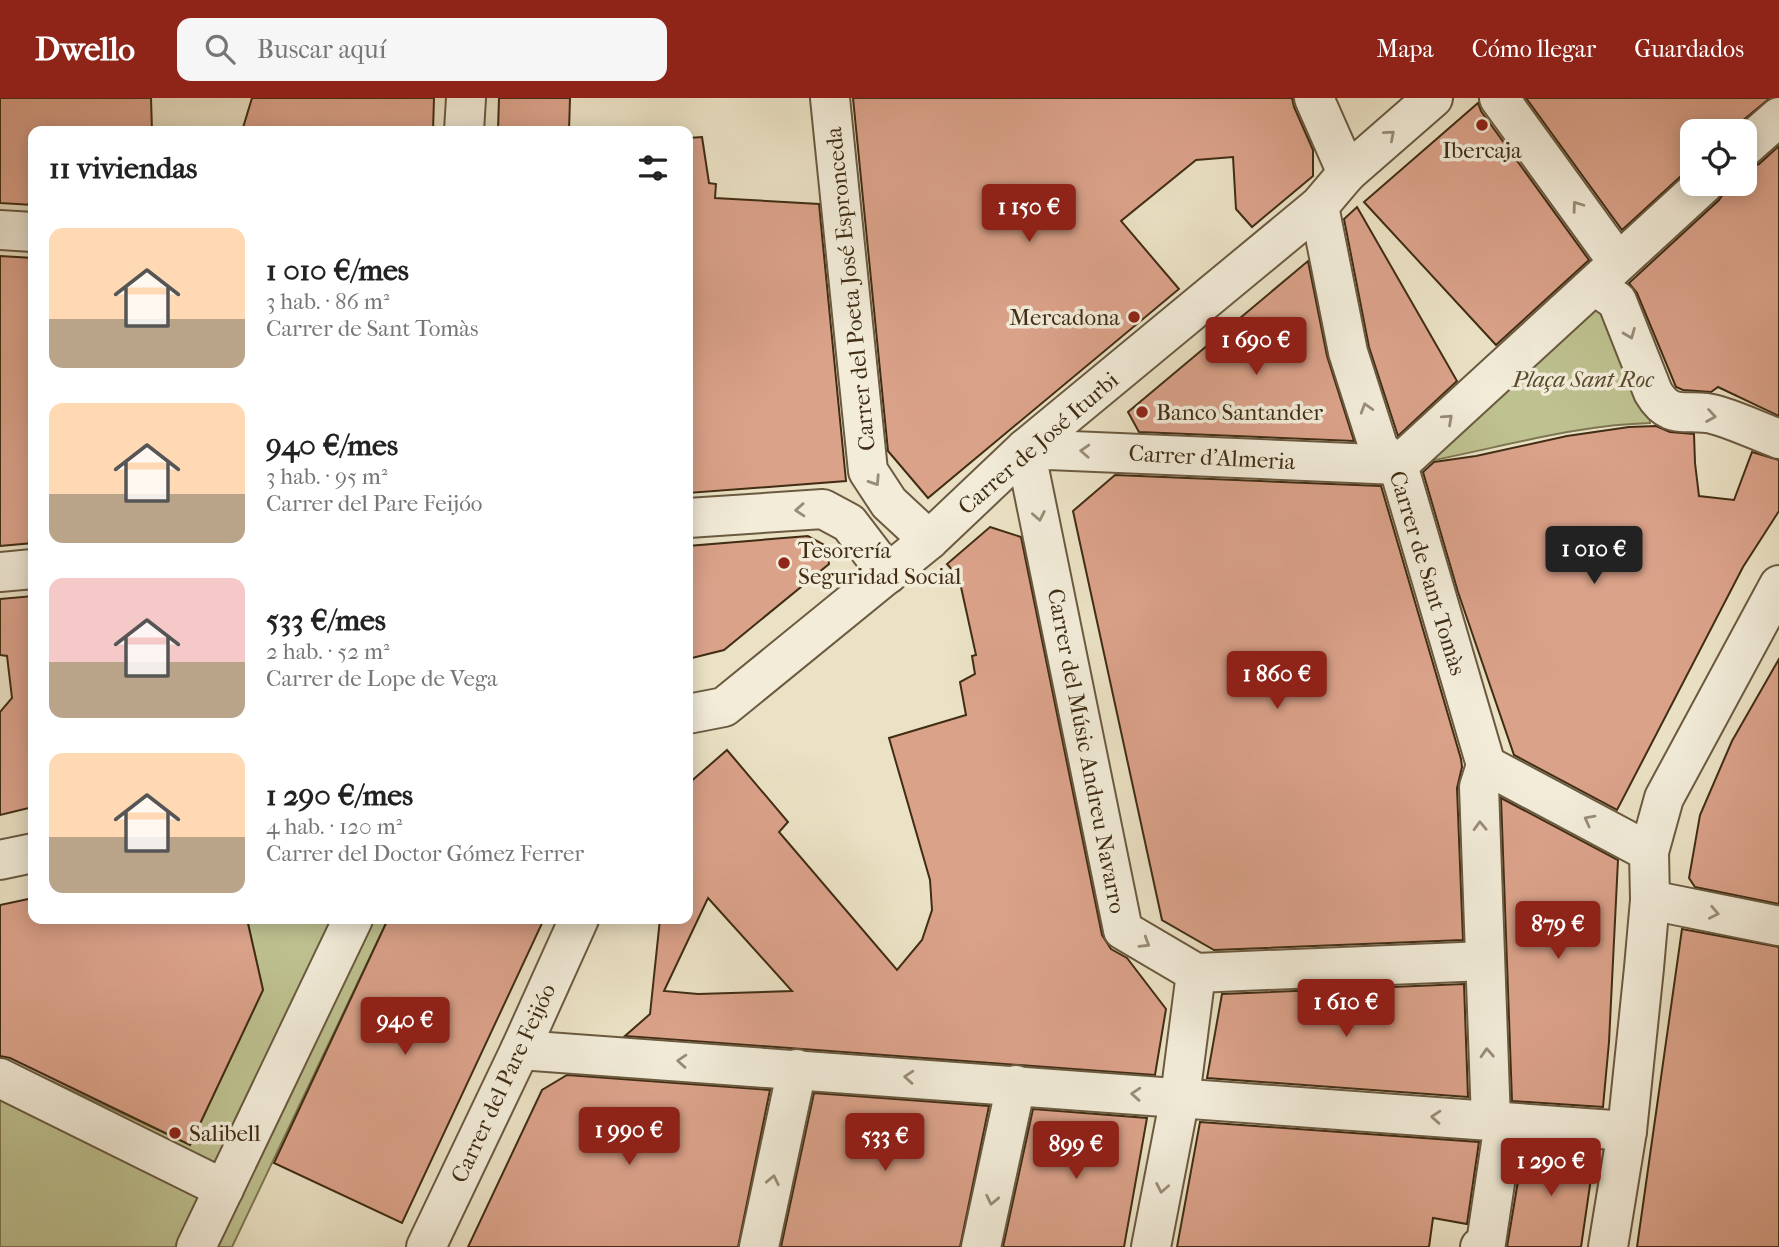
<!DOCTYPE html>
<html lang="es">
<meta charset="utf-8">
<style>
:root{--surface:#fff;--page:#f6f6f6;--text:#222;--muted:#767676;--accent:#8f2418}
body{margin:0;font-family:"IM FELL French Canon",serif;background:var(--page);color:var(--text);height:100vh;display:flex;flex-direction:column;font-size:26px;white-space:nowrap}
*{box-sizing:border-box;margin:0}
p{font-size:23px;color:var(--muted)}
.icon{flex:none;width:38px;height:38px;fill:none;stroke:currentColor;stroke-width:2;stroke-linecap:round;stroke-linejoin:round}
.map{position:relative;flex:1;overflow:hidden}
.sheet{position:absolute;left:28px;top:28px;width:665px;height:798px;display:flex;flex-direction:column;background:var(--surface);border-radius:14px;box-shadow:0 4px 18px #0003}
.sheet>*{flex:none}
.tools{position:absolute;left:1680px;top:21px;display:grid;gap:14px}
.tools a{display:grid;place-items:center;width:77px;height:77px;border-radius:14px;background:var(--surface);box-shadow:0 4px 18px #0003;font-size:35px}
.price{position:absolute;translate:-50% -60px;padding:0 16px;border-radius:7px;background:var(--accent);color:#fff;font-size:23px;line-height:46px;filter:drop-shadow(0 2px 4px #0008)}
.price::after{content:'';position:absolute;left:50%;top:42px;width:21px;height:16px;margin-left:-10px;background:inherit;clip-path:polygon(0 0,100% 0,50% 100%)}
.price.on{background:#222;color:#fff}
ul{padding:0;list-style:none}
li{display:flex;align-items:center;gap:21px;height:175px;padding:0 21px}
li span{display:grid;place-items:center;flex:none;width:196px;height:140px;border-radius:14px;color:#555}
li>.icon{margin-inline-start:auto}
span .icon{width:84px;height:84px;fill:#fffc;stroke-width:1}
li b{font-size:30px}
h2{display:flex;justify-content:space-between;align-items:center;height:84px;padding:0 21px;font-size:30px}
header{display:flex;align-items:center;gap:42px;box-sizing:border-box;height:98px;padding:0 35px;background:var(--accent);color:#fff}
header strong{font-size:33px}
nav{display:flex;gap:38px;margin-inline-start:auto;font-size:24px}
.search{width:490px;height:63px;background:var(--page);display:flex;align-items:center;gap:18px;box-sizing:border-box;padding:0 24px;border-radius:14px;color:var(--muted);font-size:26px}
.map>svg:first-child{display:block}
.green{fill:#bec190;stroke:#7f7752;stroke-width:2}
.building{fill:#dba28a;stroke:#402d14;stroke-width:2;fill-rule:evenodd}
.lines{fill:none;stroke-linecap:round;stroke-linejoin:round}
.minor-casing{stroke:#6b5a40;stroke-width:42}
.minor{stroke:#f2ecd9;stroke-width:38}
.oneway{stroke:#998c76}
.poi-dot{fill:#8f2418;stroke:#f2ecd9;stroke-width:2.5}
.labels{text-anchor:middle;stroke-width:7;stroke-linejoin:round;paint-order:stroke}
.poi-label{font-size:23px;fill:#402d14;stroke:#f2ecd9;text-anchor:start}
.street-label{font-size:23px;fill:#402d14;stroke:#f2ecd9}
.park-label{font-size:23px;font-style:italic;fill:#594b2d;stroke:#f2ecd9}
</style>
<header>
<strong>Dwello</strong>
<div class="search"><svg class="icon" aria-label="search" viewBox="0 0 24 24"><circle cx="10" cy="10" r="6"/><path d="M15 15l6 6"/></svg>Buscar aquí</div>
<nav><a>Mapa</a><a>Cómo llegar</a><a>Guardados</a></nav>
</header>
<div class="map">
<svg width="1779" height="1149" viewBox="0 0 1779 1149">
<rect width="100%" height="100%" fill="#ebe2c5"/>
<filter id="stains"><feTurbulence type="fractalNoise" baseFrequency=".00286" numOctaves="4"/><feColorMatrix values="0 0 0 0 .2 0 0 0 0 .09 0 0 0 0 .02 0 0 0 .5 -.17"/></filter>
<radialGradient id="worn" r=".72"><stop offset=".6" stop-color="#630" stop-opacity="0"/><stop offset="1" stop-color="#630" stop-opacity=".3"/></radialGradient>
<g class="green">
<path d="M1600,207l48,99 2,19c-76,2 -151,25 -226,39z"/>
<polygon points="247,821 388,821 232,1149 0,1149 0,959 190,1047 263,892"/>
</g>
<g class="building">
<polygon points="0,0 151,0 152,33 33,33 33,107 0,105"/>
<polygon points="252,0 434,0 433,33 242,33"/>
<polygon points="499,0 570,0 569,33 498,33"/>
<polygon points="853,0 1292,0 1294,9 1313,52 1313,78 1252,129 1236,111 1233,59 1196,62 1121,123 1179,191 928,400 888,353"/>
<polygon points="1526,0 1770,0 1730,33 1692,33 1692,68 1622,132"/>
<polygon points="1478,5 1481,13 1589,162 1496,247 1364,104"/>
<polygon points="702,39 709,85 716,86 715,100 819,106 846,383 688,395 688,40"/>
<polygon points="1779,48 1779,318 1718,289 1711,294 1683,292 1676,289 1637,195 1629,185 1719,102 1725,93 1725,86 1745,86 1745,70 1759,66"/>
<polygon points="1357,109 1457,283 1398,338 1369,249 1344,121"/>
<polygon points="0,158 33,160 33,445 0,448"/>
<polygon points="1308,163 1327,258 1354,343 1139,334 1128,314"/>
<polygon points="1656,328 1670,334 1694,336 1695,365 1699,398 1734,402 1752,354 1779,362 1779,413 1743,469 1617,712 1514,657 1458,494 1423,374 1434,364 1476,358 1567,338 1629,329"/>
<polygon points="1115,377 1381,388 1461,661 1462,669 1457,690 1463,842 1214,852 1162,822 1073,413"/>
<path d="M990,429l31,10 81,398 9,14 16,9 39,51 -11,66 -530,-39 25,-22 10,-95h28v-135l39,-34 61,72 -9,10 118,138 25,-30 10,-30 -2,-30 -41,-142 77,-23 -6,-33 15,-8 -3,-18 4,-1 -17,-77 -12,-14zM708,800l84,93 -94,3 -34,-3z"/>
<polygon points="808,438 826,448 829,466 724,552 688,561 688,448"/>
<polygon points="33,498 33,709 0,717 0,614 12,600 7,558 0,557 0,501"/>
<polygon points="1779,561 1779,806 1695,789 1689,780 1700,717 1732,643"/>
<polygon points="1501,700 1618,762 1609,944 1603,1009 1512,1003"/>
<polygon points="33,800 33,821 247,821 263,892 190,1047 10,960 0,958 0,807"/>
<polygon points="388,821 544,821 402,1125 274,1065"/>
<polygon points="1682,831 1779,849 1779,1149 1637,1149"/>
<polygon points="1464,886 1468,999 1207,980 1222,896"/>
<polygon points="567,977 770,992 738,1149 468,1149 542,992"/>
<polygon points="814,995 989,1008 960,1149 781,1149"/>
<polygon points="1033,1011 1147,1020 1124,1149 1003,1149"/>
<polygon points="1200,1024 1479,1044 1467,1126 1433,1120 1429,1149 1177,1149"/>
<polygon points="1524,1047 1595,1053 1581,1149 1507,1149"/>
</g>
<g class="lines">
<g class="minor-casing">
<g id="minor">
<polyline points="830,0 868,373 889,405 929,442"/>
<polyline points="1314,0 1347,75"/>
<polyline points="1499,0 1617,163"/>
<polyline points="464,33 466,0"/>
<polyline points="1745,49 1779,19"/>
<polyline points="1319,108 1348,254 1379,351 1398,367 1486,667 1649,754"/>
<polyline points="0,132 33,134"/>
<path d="M1595,188l22,15 36,91c18,31 35,15 63,23 21,6 42,16 63,24"/>
<polyline points="688,420 823,411 849,425 888,476"/>
<polyline points="0,474 33,471"/>
<polyline points="688,616 724,609 929,442 1025,351 1319,108 1347,75 1433,0"/>
<polyline points="1486,667 1479,689 1491,1023"/>
<polyline points="0,762 33,755"/>
<polyline points="1650,802 1779,828"/>
<polyline points="1196,875 1485,863"/>
<polyline points="520,952 1627,1033"/>
<polyline points="0,980 224,1091"/>
<polyline points="196,1149 353,821"/>
<polyline points="426,1149 520,952 579,821"/>
<polyline points="759,1149 797,971"/>
<polyline points="981,1149 1016,987"/>
<polyline points="1151,1149 1180,999 1196,875 1123,832 1025,351 1398,367 1704,86"/>
<polyline points="1480,1149 1486,1145 1501,1045 1511,1025"/>
<polyline points="1608,1149 1627,1033 1644,870 1650,802 1649,754 1664,700 1779,487"/>
</g>
</g>
<use href="#minor" class="minor"/>
</g>
<defs><path id="oneway-chevron" d="M-2-3.5L2.5 0L-2 3.5" fill="none" stroke-width="1.6" stroke-linecap="round" stroke-linejoin="round" transform="scale(1.75)"/></defs>
<g class="oneway">
<use href="#oneway-chevron" transform="translate(1390 37) rotate(-41)"/>
<use href="#oneway-chevron" transform="translate(1577 108) rotate(-126)"/>
<use href="#oneway-chevron" transform="translate(1630 236) rotate(68)"/>
<use href="#oneway-chevron" transform="translate(1366 310) rotate(-107)"/>
<use href="#oneway-chevron" transform="translate(1711 318) rotate(9)"/>
<use href="#oneway-chevron" transform="translate(1448 321) rotate(-42)"/>
<use href="#oneway-chevron" transform="translate(1085 353) rotate(-177)"/>
<use href="#oneway-chevron" transform="translate(875 383) rotate(57)"/>
<use href="#oneway-chevron" transform="translate(800 412) rotate(176)"/>
<use href="#oneway-chevron" transform="translate(1039 418) rotate(79)"/>
<use href="#oneway-chevron" transform="translate(1589 722) rotate(-152)"/>
<use href="#oneway-chevron" transform="translate(1480 728) rotate(-92)"/>
<use href="#oneway-chevron" transform="translate(1714 815) rotate(11)"/>
<use href="#oneway-chevron" transform="translate(1145 845) rotate(31)"/>
<use href="#oneway-chevron" transform="translate(1487 955) rotate(-93)"/>
<use href="#oneway-chevron" transform="translate(682 963) rotate(-176)"/>
<use href="#oneway-chevron" transform="translate(909 979) rotate(-176)"/>
<use href="#oneway-chevron" transform="translate(1136 996) rotate(-176)"/>
<use href="#oneway-chevron" transform="translate(1436 1019) rotate(-176)"/>
<use href="#oneway-chevron" transform="translate(773 1082) rotate(-78)"/>
<use href="#oneway-chevron" transform="translate(1162 1090) rotate(101)"/>
<use href="#oneway-chevron" transform="translate(992 1102) rotate(102)"/>
</g>
<g class="poi-dot">
<circle cx="1482" cy="27" r="7"/>
<circle cx="1134" cy="219" r="7"/>
<circle cx="1142" cy="314" r="7"/>
<circle cx="784" cy="465" r="7"/>
<circle cx="175" cy="1035" r="7"/>
</g>
<g class="labels">
<g class="poi-label">
<text x="1482" y="60" text-anchor="middle">Ibercaja</text>
<text x="1120" y="227" text-anchor="end">Mercadona</text>
<text x="1156" y="322">Banco Santander</text>
<text x="798" y="460">Tesorería<tspan x="798" dy="26">Seguridad Social</tspan></text>
<text x="189" y="1043">Salibell</text>
</g>
<g class="street-label">
<text transform="translate(850 191) rotate(-96)" y="8">Carrer del Poeta José Espronceda</text>
<text transform="translate(1038 345) rotate(-41)" y="8">Carrer de José Iturbi</text>
<text transform="translate(1212 359) rotate(3)" y="8">Carrer d'Almeria</text>
<text transform="translate(1428 475) rotate(73)" y="8">Carrer de Sant Tomàs</text>
<text transform="translate(1087 653) rotate(79)" y="8">Carrer del Músic Andreu Navarro</text>
<text transform="translate(503 985) rotate(-65)" y="8">Carrer del Pare Feijóo</text>
</g>
<g class="park-label">
<text x="1583" y="289">Plaça Sant Roc</text>
</g>
</g>
<rect width="100%" height="100%" filter="url(#stains)"/>
<rect width="100%" height="100%" fill="url(#worn)"/>
</svg>
<div class="tools">
<a><svg class="icon" aria-label="locate" viewBox="0 0 24 24"><circle cx="12" cy="12" r="6"/><path d="M12 2v4M12 18v4M2 12h4M18 12h4"/></svg></a>
</div>
<b class="price" style="left:1029px;top:146px">1 150 €</b>
<b class="price" style="left:1256px;top:279px">1 690 €</b>
<b class="price on" style="left:1594px;top:488px">1 010 €</b>
<b class="price" style="left:1277px;top:613px">1 860 €</b>
<b class="price" style="left:1558px;top:863px">879 €</b>
<b class="price" style="left:1346px;top:941px">1 610 €</b>
<b class="price" style="left:405px;top:959px">940 €</b>
<b class="price" style="left:629px;top:1069px">1 990 €</b>
<b class="price" style="left:885px;top:1075px">533 €</b>
<b class="price" style="left:1076px;top:1083px">899 €</b>
<b class="price" style="left:1551px;top:1100px">1 290 €</b>
<section class="sheet">
<h2>11 viviendas<svg class="icon" aria-label="filters" viewBox="0 0 24 24"><path d="M4 7h16M4 17h16"/><circle cx="9" cy="7" r="2"/><circle cx="15" cy="17" r="2"/></svg></h2>
<ul>
<li><span style="background:linear-gradient(#ffd9b3 65%,#b9a48a 0)"><svg class="icon" aria-label="home" viewBox="0 0 24 24"><path d="M3 11l9-7 9 7M6 9v11h12V9"/></svg></span><div><b>1 010 €/mes</b><p>3 hab. · 86 m²</p><p>Carrer de Sant Tomàs</p></div></li>
<li><span style="background:linear-gradient(#ffd9b3 65%,#b9a48a 0)"><svg class="icon" aria-label="home" viewBox="0 0 24 24"><path d="M3 11l9-7 9 7M6 9v11h12V9"/></svg></span><div><b>940 €/mes</b><p>3 hab. · 95 m²</p><p>Carrer del Pare Feijóo</p></div></li>
<li><span style="background:linear-gradient(#f6c9c9 60%,#b9a48a 0)"><svg class="icon" aria-label="home" viewBox="0 0 24 24"><path d="M3 11l9-7 9 7M6 9v11h12V9"/></svg></span><div><b>533 €/mes</b><p>2 hab. · 52 m²</p><p>Carrer de Lope de Vega</p></div></li>
<li><span style="background:linear-gradient(#ffd9b3 60%,#b9a48a 0)"><svg class="icon" aria-label="home" viewBox="0 0 24 24"><path d="M3 11l9-7 9 7M6 9v11h12V9"/></svg></span><div><b>1 290 €/mes</b><p>4 hab. · 120 m²</p><p>Carrer del Doctor Gómez Ferrer</p></div></li>
</ul>
</section>
</div>
